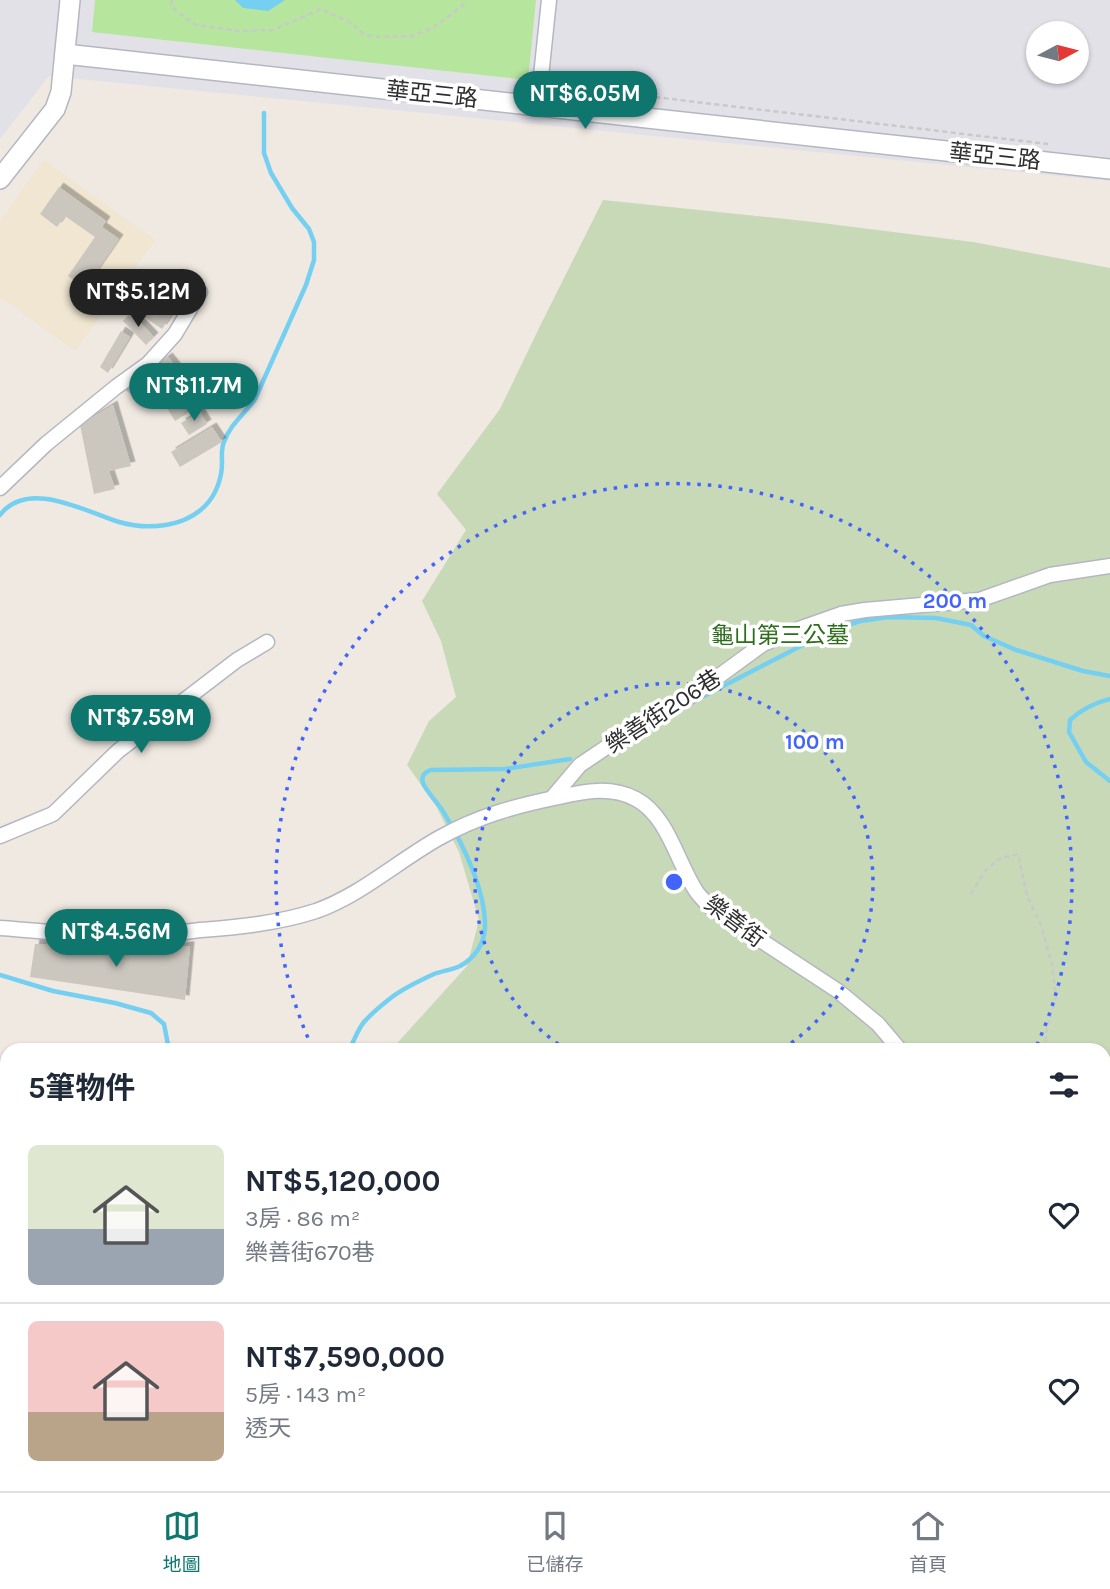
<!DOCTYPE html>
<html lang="zh-TW">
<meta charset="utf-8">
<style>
:root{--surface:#fff;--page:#f2f2f3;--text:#1f2937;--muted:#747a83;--line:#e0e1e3;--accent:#0f766e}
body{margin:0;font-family:Karla,"Noto Sans TC",sans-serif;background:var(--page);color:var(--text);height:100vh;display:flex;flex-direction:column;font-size:26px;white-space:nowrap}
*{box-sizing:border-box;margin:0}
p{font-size:23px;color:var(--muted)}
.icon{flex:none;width:38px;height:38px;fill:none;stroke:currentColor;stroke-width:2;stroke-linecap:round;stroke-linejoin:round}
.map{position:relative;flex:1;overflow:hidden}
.side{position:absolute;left:0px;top:1043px;width:1111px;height:448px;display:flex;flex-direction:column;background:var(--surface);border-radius:21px 21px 0 0;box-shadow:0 2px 5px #0004}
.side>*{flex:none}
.needle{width:46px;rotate:83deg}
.controls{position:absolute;left:1026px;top:21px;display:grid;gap:14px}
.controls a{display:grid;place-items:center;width:63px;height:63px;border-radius:50%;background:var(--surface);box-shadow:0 2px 5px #0004;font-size:35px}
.price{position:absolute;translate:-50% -60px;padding:0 16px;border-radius:24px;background:var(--accent);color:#fff;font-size:23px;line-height:46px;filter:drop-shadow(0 2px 4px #0008)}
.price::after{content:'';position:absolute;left:50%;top:42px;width:21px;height:16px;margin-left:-10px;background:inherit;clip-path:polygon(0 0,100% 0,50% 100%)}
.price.on{background:#222;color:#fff}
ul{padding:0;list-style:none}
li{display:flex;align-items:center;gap:21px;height:175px;padding:0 28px}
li+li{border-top:2px solid var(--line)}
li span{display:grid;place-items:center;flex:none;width:196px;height:140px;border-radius:10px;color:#555}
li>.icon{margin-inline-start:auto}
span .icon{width:84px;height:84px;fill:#fffc;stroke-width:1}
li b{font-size:30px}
h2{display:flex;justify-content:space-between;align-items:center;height:84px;padding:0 28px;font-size:30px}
.menu{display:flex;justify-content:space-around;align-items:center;height:98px;border-top:2px solid var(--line);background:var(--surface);font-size:19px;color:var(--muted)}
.menu a{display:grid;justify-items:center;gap:4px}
.menu .on{color:var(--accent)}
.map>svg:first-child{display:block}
.industrial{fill:#e3e1e8;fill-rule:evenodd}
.education{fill:#f0e6d1}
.green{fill:#b6e59e}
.cemetery{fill:#c8d9b8}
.water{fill:#75cff0}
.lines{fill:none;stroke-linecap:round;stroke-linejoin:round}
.stream{stroke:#75cff0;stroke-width:4.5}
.building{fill:#cbc7bf;filter:url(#shadow)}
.street-casing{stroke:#b4b7c1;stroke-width:17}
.secondary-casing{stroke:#b4b7c1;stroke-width:22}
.path{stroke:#c9c9c9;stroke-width:2.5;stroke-dasharray:5 3.5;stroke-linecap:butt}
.street{stroke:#fff;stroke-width:14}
.secondary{stroke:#fff;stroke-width:19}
.ring{fill:none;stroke:#4264fb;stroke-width:3.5;stroke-dasharray:3.5 7}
.labels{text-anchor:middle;stroke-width:7;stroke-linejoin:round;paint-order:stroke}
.street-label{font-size:23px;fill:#2e2e2e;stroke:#fff}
.park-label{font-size:23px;fill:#2c6e1b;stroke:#fff}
.centre{fill:#4264fb;stroke:#fff;stroke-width:3.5}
.ring-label{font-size:21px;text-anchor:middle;font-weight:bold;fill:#4264fb;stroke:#fff;stroke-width:7;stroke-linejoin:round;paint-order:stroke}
</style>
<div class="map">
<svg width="1110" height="1491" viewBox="0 0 1110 1491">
<defs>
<filter id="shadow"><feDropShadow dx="4.5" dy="-4.5" stdDeviation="0" flood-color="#0004"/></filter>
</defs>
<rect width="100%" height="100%" fill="#efe9e1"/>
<path class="industrial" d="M0,0h1110v181l-1061,-105 -49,63zM1038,33h38v39h-38z"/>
<polygon class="education" points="44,160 155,240 75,351 0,297 0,221"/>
<polygon class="green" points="95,0 536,0 528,80 92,32"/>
<polygon class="cemetery" points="603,200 814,222 973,242 1110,268 1110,1491 0,1491 0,1126 7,1125 7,1484 1104,1484 1104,1050 391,1050 467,966 479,920 459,852 436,806 407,765 429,721 456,697 441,641 422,601 466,530 437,494 500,409 541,324"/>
<polygon class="water" points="235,0 285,0 268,11 243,8"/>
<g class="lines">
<g class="stream">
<path d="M0,515c28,-37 86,-3 119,7 28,8 64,6 86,-16 11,-11 17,-28 17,-43 0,-7 -1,-15 2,-21 6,-18 21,-28 31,-43l51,-114 8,-25v-18l-5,-13 -17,-21 -21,-35 -7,-20v-40"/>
<polyline points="700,698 828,632 860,621 889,617 936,618 971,625 984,636 1016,650 1083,671 1110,676"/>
<path d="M1110,699c-16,4 -28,10 -40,21l-1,12 17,30 24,19"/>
<polyline points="0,975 53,991 115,1003 151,1013 164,1024 169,1050"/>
<path d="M349,1050c5,-9 9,-21 15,-28 8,-9 19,-18 28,-25 12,-9 29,-17 42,-23 8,-3 18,-4 26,-8 15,-8 24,-22 25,-38 1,-37 -22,-84 -41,-115 -4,-8 -19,-23 -21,-30 -2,-7 1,-10 7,-13l75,-1 65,-10"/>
</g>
</g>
<g class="building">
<polygon points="59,187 106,221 102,227 119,239 85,288 68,276 95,237 65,216 57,227 40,214"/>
<polygon points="148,289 176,308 162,329 134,310"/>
<polygon points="131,313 154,337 146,345 123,321"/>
<polygon points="121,331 130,337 108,373 100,367"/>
<polygon points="168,357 189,383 154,409 125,390"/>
<polygon points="192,393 199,406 175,421 167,408"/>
<polygon points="113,405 131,466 109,471 115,489 94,494 80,425"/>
<polygon points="200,412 207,424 189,435 181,423"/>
<polygon points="212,427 222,442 180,467 171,452"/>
<polygon points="35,944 126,950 190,946 185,1000 30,977"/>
</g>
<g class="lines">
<g class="street-casing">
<g id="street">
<polyline points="538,105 549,0"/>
<polyline points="0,488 46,444 116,387 148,364 175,334 200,292"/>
<polyline points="552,798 580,765 617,740 640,721 693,695 763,644 804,627 841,614 865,610 979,600 1050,575 1110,566"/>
<polyline points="0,836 53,814 118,751 237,660 267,642"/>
<path d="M0,928c49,3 99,11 148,8 18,-1 36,-4 53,-6 39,-3 78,-7 115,-19 45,-16 82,-50 123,-73 39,-22 76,-32 120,-41 26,-6 52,-11 77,2 32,17 41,63 60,92 4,6 10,11 14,16l128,84 40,33 22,26"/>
<polyline points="1104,1457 1110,1461"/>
<polyline points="270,1484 277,1491"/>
<polyline points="28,1491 28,1484"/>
<polyline points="134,1491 136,1484"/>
<polyline points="990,1491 994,1484"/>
</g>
</g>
<g class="secondary-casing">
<g id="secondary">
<polyline points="65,54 1110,169"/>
<polyline points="0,179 55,109 61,92 70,0"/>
</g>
</g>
<g class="path">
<polyline points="172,0 171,5 177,12 196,25 239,31 273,30 321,9 348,21 365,35 378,37 412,36 434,27 462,6 466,0"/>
<polyline points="554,85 1048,144"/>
<polyline points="971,894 985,871 999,859 1018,854 1027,896 1041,925 1052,965 1056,997 1045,1035 1047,1050"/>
<polyline points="637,1050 641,1044"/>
<polyline points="1104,1150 1110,1154"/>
<polyline points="1104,1419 1110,1418"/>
<polyline points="583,1484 588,1491"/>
</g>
<use href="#street" class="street"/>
<use href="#secondary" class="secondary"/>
</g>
<g class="ring">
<path d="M567 1050A199 199 0 1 1 781 1050"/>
<path d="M312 1047A398 398 0 1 1 1036 1047"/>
</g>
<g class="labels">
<g class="street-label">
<text transform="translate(432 94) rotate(6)" y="8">華亞三路</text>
<text transform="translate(995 156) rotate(6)" y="8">華亞三路</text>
<text transform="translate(663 711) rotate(-33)" y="8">樂善街206巷</text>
<text transform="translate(735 921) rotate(37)" y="8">樂善街</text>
</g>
<g class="park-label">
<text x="780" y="643">龜山第三公墓</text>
</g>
</g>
<circle cx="674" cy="882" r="10" class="centre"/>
<g class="ring-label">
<text x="955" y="608">200 m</text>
<text x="815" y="749">100 m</text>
</g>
</svg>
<div class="controls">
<a><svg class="needle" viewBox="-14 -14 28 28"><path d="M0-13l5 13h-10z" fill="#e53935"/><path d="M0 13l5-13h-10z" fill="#747a83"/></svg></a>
</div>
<b class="price" style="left:585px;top:131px">NT$6.05M</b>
<b class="price on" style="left:138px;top:329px">NT$5.12M</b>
<b class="price" style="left:194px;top:423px">NT$11.7M</b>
<b class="price" style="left:141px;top:755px">NT$7.59M</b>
<b class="price" style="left:116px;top:969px">NT$4.56M</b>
<section class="side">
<h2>5筆物件<svg class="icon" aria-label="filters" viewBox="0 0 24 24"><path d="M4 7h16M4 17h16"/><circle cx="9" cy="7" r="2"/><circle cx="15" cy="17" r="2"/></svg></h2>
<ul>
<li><span style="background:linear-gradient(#dfe7d0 60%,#9aa5b1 0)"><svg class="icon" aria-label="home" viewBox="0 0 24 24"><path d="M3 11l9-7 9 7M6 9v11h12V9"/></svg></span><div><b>NT$5,120,000</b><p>3房 · 86 m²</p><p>樂善街670巷</p></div><svg class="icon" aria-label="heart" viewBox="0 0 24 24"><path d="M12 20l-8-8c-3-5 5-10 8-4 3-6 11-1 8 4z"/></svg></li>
<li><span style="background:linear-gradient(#f6c9c9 65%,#b9a48a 0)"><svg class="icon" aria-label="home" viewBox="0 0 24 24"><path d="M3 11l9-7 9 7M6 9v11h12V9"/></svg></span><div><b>NT$7,590,000</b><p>5房 · 143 m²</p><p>透天</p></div><svg class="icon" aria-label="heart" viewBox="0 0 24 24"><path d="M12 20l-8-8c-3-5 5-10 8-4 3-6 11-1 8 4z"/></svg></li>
</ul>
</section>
</div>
<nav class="menu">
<a class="on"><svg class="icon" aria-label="map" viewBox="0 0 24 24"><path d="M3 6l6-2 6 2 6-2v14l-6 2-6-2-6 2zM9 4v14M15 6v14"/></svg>地圖</a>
<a><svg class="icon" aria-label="saved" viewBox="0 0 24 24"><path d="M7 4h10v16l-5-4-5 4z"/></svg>已儲存</a>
<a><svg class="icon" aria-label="home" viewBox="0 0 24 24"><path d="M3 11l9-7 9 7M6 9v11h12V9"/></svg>首頁</a>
</nav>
